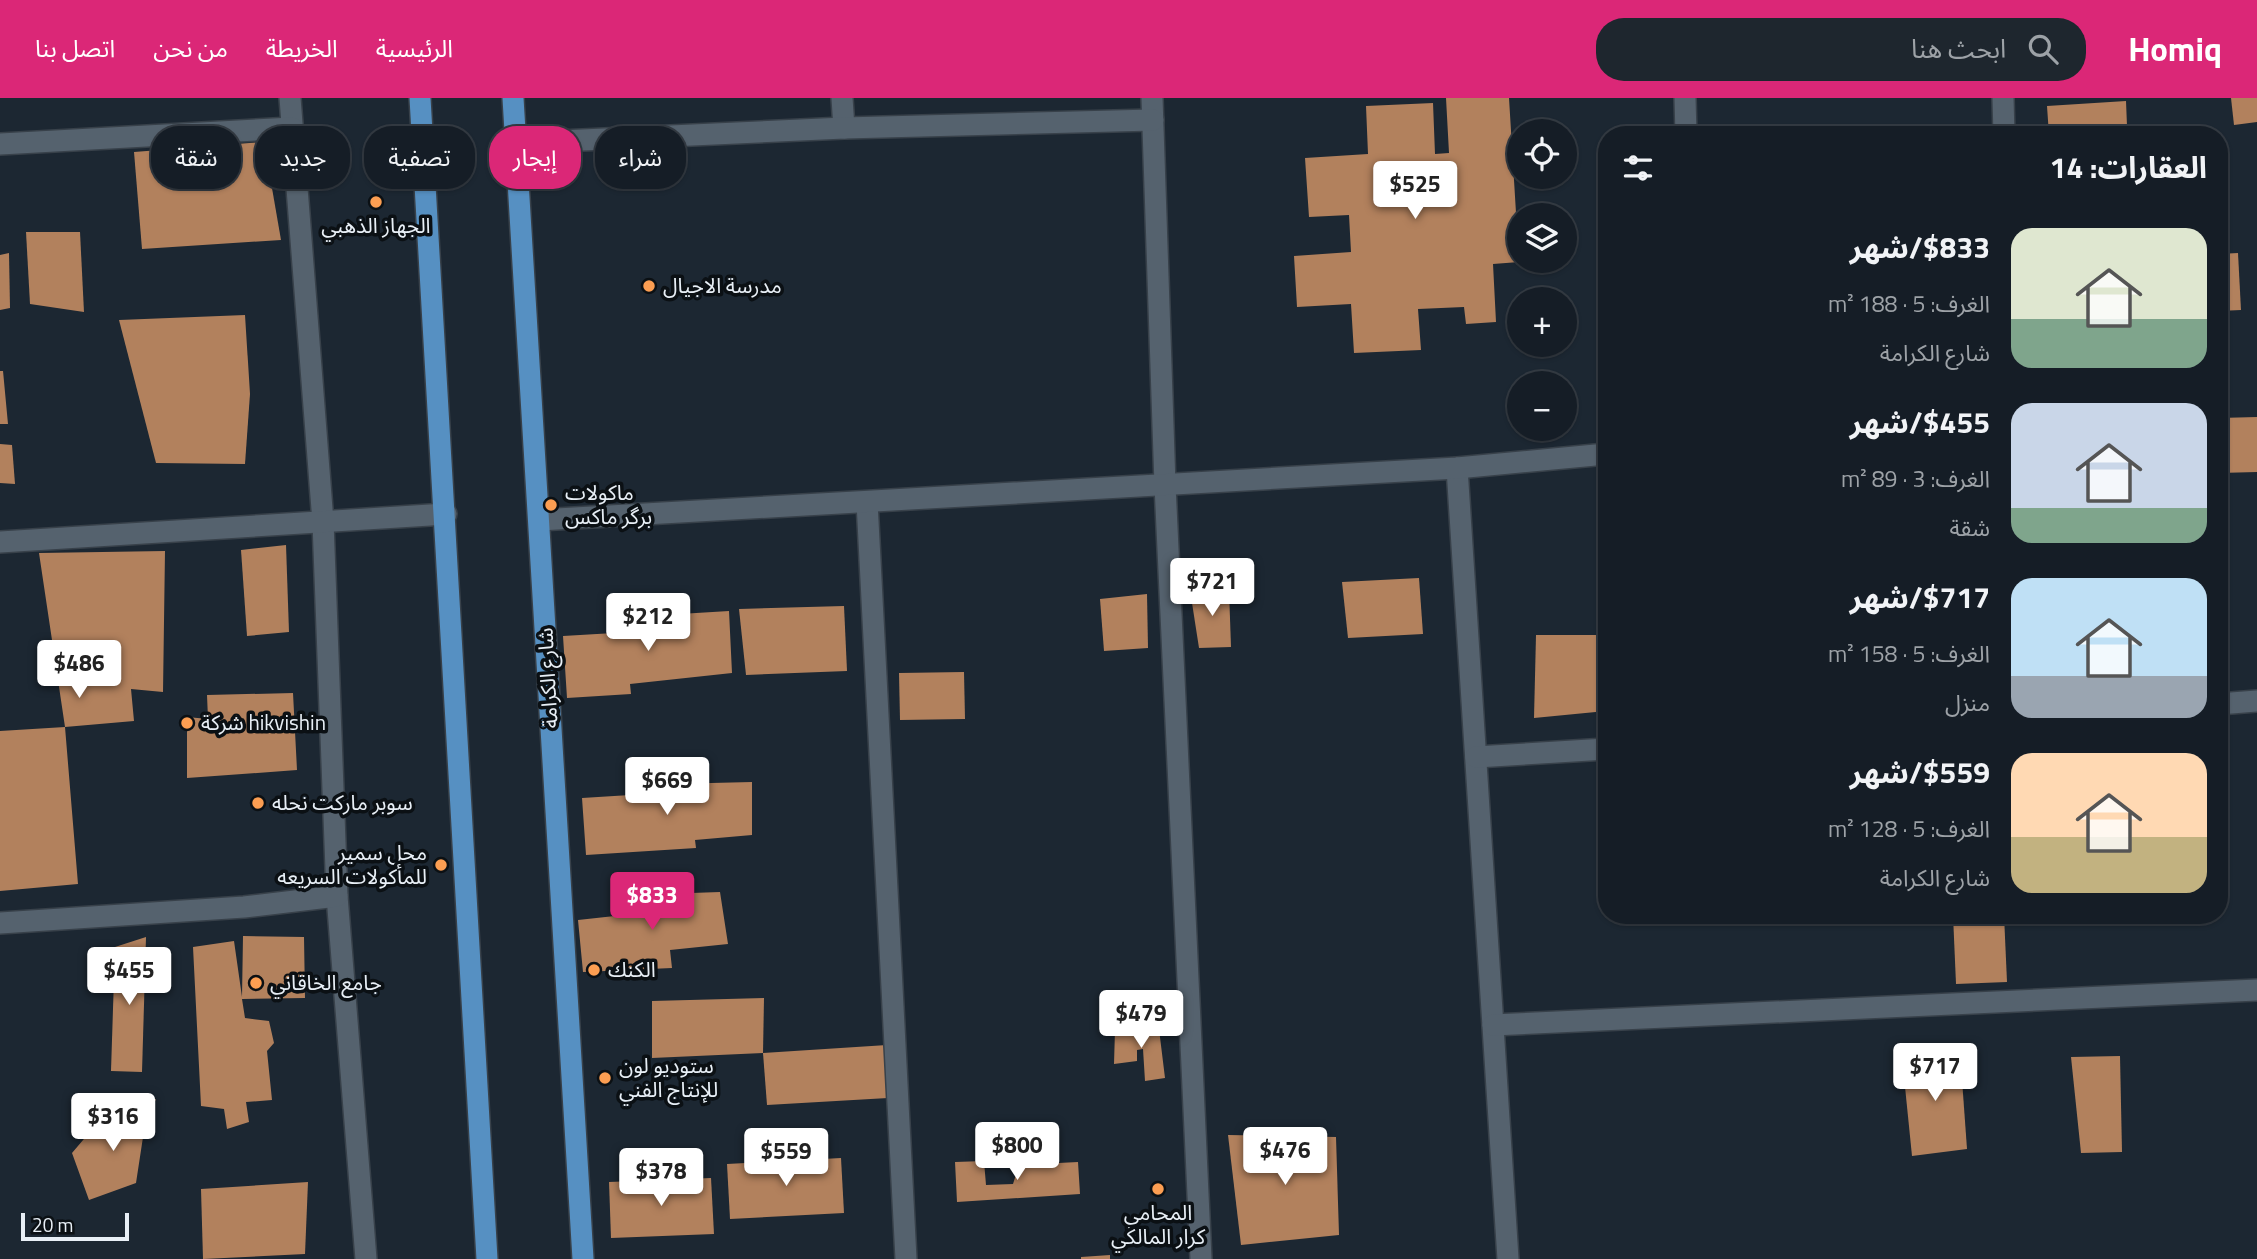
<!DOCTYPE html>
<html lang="ar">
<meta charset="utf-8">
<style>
:root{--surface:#151d26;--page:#1e262e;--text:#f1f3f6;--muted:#9da2a7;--line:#343b43;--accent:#db2777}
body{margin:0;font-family:"Titillium Web","Noto Sans Arabic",sans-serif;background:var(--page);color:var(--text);direction:rtl;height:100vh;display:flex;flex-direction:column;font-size:26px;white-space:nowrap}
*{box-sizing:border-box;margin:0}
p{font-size:23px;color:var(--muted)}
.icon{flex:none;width:38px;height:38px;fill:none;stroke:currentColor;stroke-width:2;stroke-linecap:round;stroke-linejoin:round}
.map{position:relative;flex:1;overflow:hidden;direction:ltr}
.drawer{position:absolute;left:1598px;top:28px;width:630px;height:798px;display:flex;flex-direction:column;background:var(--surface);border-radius:28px;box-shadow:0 2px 5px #0004,0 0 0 2px var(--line);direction:rtl}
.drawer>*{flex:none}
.guide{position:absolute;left:21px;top:28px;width:665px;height:63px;direction:rtl;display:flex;gap:14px}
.buttons{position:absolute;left:1507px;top:21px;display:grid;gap:14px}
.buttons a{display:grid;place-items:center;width:70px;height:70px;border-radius:50%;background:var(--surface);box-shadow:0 2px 5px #0004,0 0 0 2px var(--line);font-size:35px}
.scale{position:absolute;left:21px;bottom:18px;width:108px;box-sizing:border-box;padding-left:7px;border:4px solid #e8eff6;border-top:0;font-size:19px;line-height:24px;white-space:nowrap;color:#e8eff6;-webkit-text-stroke:5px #0b1014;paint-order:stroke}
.price{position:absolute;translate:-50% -60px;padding:0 16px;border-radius:7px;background:#fff;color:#222;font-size:23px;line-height:46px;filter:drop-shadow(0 2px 4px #0008)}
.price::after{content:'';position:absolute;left:50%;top:42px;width:21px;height:16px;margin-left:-10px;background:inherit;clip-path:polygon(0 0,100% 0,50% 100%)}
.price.selected{background:var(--accent);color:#fff}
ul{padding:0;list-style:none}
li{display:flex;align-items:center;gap:21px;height:175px;padding:0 21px}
li span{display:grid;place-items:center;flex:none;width:196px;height:140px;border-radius:21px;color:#555}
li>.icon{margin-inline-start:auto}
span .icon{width:84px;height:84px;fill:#fffc;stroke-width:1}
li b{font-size:30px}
h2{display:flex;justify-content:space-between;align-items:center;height:84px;padding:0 21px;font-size:30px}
.chip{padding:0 24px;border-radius:28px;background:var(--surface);box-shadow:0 2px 5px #0004,0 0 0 2px var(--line);font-size:24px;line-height:63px}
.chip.selected{background:var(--accent);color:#fff}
header{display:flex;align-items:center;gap:42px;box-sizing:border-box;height:98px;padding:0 35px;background:var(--accent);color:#fff}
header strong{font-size:33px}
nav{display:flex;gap:38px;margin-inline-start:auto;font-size:24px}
.search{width:490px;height:63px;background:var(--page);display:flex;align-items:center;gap:18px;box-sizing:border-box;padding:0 24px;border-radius:28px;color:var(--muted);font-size:26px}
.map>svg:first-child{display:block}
.building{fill:#b2815d}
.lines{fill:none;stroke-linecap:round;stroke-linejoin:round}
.street-casing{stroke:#38414a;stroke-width:24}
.primary-casing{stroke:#38414a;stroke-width:24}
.street{stroke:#55626e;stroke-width:21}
.primary{stroke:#5690c2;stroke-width:21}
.poi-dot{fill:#fc9e52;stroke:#0b1014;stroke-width:2.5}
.labels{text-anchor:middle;stroke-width:7;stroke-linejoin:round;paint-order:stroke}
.poi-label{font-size:21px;fill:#e8eff6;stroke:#0b1014;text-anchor:start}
.street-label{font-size:21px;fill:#e8eff6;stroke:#0b1014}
</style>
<header>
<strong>Homiq</strong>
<div class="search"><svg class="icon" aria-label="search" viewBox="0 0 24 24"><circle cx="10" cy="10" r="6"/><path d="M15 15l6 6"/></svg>ابحث هنا</div>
<nav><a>الرئيسية</a><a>الخريطة</a><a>من نحن</a><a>اتصل بنا</a></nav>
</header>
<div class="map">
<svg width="2257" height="1161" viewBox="0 0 2257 1161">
<rect width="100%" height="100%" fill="#1c2732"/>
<g class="building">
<polygon points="1446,0 1509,0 1519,164 1493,166 1496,224 1466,226 1464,209 1418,211 1421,252 1354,255 1351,206 1297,209 1294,158 1351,154 1349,117 1309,119 1305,60 1368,56 1366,8 1433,5 1435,56 1449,55"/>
<polygon points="2231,0 2257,0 2257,24 2234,27"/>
<polygon points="2126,3 2127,28 2113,29 2114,37 2049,37 2047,8"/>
<polygon points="264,44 281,142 142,151 134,54"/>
<polygon points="26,134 80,134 84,214 30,206"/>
<polygon points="9,155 10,210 0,212 0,157"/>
<polygon points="2238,155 2241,212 2219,213 2219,156"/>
<polygon points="245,217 250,296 245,366 156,365 119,222"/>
<polygon points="0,273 3,273 8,326 0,326"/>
<polygon points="2257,319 2257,374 2219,375 2219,320"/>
<polygon points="0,346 12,347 15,386 0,385"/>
<polygon points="286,447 289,534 247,538 241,452"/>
<polygon points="165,453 163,594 131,591 134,623 65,629 78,786 0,793 0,633 65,629 39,455"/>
<polygon points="1419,480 1423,536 1348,540 1342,484"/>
<polygon points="1190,492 1229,492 1231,549 1199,550"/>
<polygon points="1147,496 1148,550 1104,553 1100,501"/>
<polygon points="844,508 847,573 746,577 739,511"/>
<polygon points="729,513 732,575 630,586 631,596 567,600 563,538 614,535 614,520"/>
<polygon points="1536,537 1606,537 1606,613 1534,620"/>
<polygon points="964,574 965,621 900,622 899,575"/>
<polygon points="293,595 297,672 187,680 187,619 208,621 207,597"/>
<polygon points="752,684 752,737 695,742 696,750 586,757 582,700 630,697 629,687"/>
<polygon points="720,794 728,846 670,852 672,870 583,874 578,822 633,816 633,797"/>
<polygon points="1953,817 2004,817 2007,884 1956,886"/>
<polygon points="243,838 304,839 305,900 242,901 245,920 269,923 274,945 267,953 272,1002 246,1004 249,1024 227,1031 224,1011 201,1008 193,849 234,843 242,899"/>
<polygon points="146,839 142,974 111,973 115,849"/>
<polygon points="764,900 763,955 652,960 652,903"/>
<polygon points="1159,931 1165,980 1145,983 1143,951 1137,952 1137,963 1114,966 1115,932"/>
<polygon points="887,947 888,1000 767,1007 763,955"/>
<polygon points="1960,954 1967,1051 1912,1058 1902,959"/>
<polygon points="2120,958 2122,1054 2081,1055 2071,959"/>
<polygon points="156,1001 145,1026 136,1085 89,1102 72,1055 89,1035 117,1032 124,1007"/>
<polygon points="1228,1037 1336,1039 1339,1137 1241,1147"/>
<polygon points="841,1060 844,1115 730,1121 727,1066"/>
<polygon points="984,1063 986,1087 1013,1086 1019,1067 1078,1064 1080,1096 957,1104 955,1064"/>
<polygon points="711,1080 714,1136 611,1140 609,1084"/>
<polygon points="308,1084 305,1156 203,1161 201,1091"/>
<polygon points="1110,1157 1110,1161 1081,1161 1081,1159"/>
</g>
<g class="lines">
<g class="street-casing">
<g id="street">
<polyline points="290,0 323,424 337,798 366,1161"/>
<polyline points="842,0 844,30"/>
<polyline points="1152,0 1165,387 1201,1161"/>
<polyline points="1685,0 1686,37"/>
<polyline points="2003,0 2004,37"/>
<polyline points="516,45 844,30 1153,22"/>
<polyline points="0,46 292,30"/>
<polyline points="1457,370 1508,1161"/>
<polyline points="867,404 906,1161"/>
<polyline points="539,422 1457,370 1606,356"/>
<polyline points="0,444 446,416"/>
<polyline points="2219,606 2257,603"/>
<polyline points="1476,659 1606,651"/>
<polyline points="0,825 244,809 337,798"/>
<polyline points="1493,927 2257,892"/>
</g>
</g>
<g class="primary-casing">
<g id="primary">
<polyline points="420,0 487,1161"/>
<polyline points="513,0 583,1161"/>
</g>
</g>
<use href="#street" class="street"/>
<use href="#primary" class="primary"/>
</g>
<g class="poi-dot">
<circle cx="376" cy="104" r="7"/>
<circle cx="649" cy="188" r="7"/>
<circle cx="551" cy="407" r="7"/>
<circle cx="187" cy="625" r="7"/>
<circle cx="258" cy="705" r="7"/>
<circle cx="441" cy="767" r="7"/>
<circle cx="594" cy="872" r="7"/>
<circle cx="256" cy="885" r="7"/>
<circle cx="605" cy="980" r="7"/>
<circle cx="1158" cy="1091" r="7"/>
</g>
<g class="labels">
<g class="poi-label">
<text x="376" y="135" text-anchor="middle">الجهاز الذهبي</text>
<text x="663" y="195">مدرسة الاجيال</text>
<text x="565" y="402">ماكولات<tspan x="565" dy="24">برگر ماكس</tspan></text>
<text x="201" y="632">شركة hikvishin</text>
<text x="272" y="712">سوبر ماركت نحله</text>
<text x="427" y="762" text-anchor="end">محل سمير<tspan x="427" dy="24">للمأكولات السريعه</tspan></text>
<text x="608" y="879">الكنك</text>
<text x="270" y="892">جامع الخاقاني</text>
<text x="619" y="975">ستوديو لون<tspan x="619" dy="24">للإنتاج الفني</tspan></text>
<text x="1158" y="1122" text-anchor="middle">المحامي<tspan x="1158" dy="24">كرار المالكي</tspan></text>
</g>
<g class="street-label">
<text transform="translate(548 580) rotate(-93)" y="7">شارع الكرامة</text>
</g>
</g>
</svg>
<div class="buttons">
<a><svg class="icon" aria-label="locate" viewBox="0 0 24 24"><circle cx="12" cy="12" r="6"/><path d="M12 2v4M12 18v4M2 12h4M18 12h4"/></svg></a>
<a><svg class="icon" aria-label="layers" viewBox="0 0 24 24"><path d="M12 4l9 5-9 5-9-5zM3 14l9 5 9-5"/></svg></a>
<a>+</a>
<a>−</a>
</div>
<div class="scale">20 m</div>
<b class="price" style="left:1415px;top:123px">$525</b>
<b class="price" style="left:1212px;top:520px">$721</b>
<b class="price" style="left:648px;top:555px">$212</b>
<b class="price" style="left:79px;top:602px">$486</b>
<b class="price" style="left:667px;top:719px">$669</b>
<b class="price selected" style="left:652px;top:834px">$833</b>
<b class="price" style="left:129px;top:909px">$455</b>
<b class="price" style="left:1141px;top:952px">$479</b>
<b class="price" style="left:1935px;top:1005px">$717</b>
<b class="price" style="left:113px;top:1055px">$316</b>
<b class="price" style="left:1017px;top:1084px">$800</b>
<b class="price" style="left:1285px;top:1089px">$476</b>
<b class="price" style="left:786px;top:1090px">$559</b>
<b class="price" style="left:661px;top:1110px">$378</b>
<div class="guide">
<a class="chip">شراء</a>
<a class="chip selected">إيجار</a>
<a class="chip">تصفية</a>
<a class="chip">جديد</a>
<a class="chip">شقة</a>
</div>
<section class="drawer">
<h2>العقارات: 14<svg class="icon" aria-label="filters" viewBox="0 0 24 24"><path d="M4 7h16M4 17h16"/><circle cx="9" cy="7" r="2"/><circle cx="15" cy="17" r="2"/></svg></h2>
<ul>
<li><span style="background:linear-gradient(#dfe7d0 65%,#7fa58c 0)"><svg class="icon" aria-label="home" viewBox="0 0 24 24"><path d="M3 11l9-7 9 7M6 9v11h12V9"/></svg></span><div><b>$833/شهر</b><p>الغرف: 5 · 188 m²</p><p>شارع الكرامة</p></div></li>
<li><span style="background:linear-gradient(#c9d6e8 75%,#7fa58c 0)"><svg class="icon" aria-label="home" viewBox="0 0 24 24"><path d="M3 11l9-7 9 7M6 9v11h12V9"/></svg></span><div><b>$455/شهر</b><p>الغرف: 3 · 89 m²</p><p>شقة</p></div></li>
<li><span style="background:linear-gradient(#bfe0f5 70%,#9aa5b1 0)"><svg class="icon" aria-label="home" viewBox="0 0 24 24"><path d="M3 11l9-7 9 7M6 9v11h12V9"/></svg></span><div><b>$717/شهر</b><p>الغرف: 5 · 158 m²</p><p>منزل</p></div></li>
<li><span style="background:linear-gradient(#ffd9b3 60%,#c2b280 0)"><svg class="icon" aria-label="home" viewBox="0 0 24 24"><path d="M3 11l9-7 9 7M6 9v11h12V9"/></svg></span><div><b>$559/شهر</b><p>الغرف: 5 · 128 m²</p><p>شارع الكرامة</p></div></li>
</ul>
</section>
</div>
